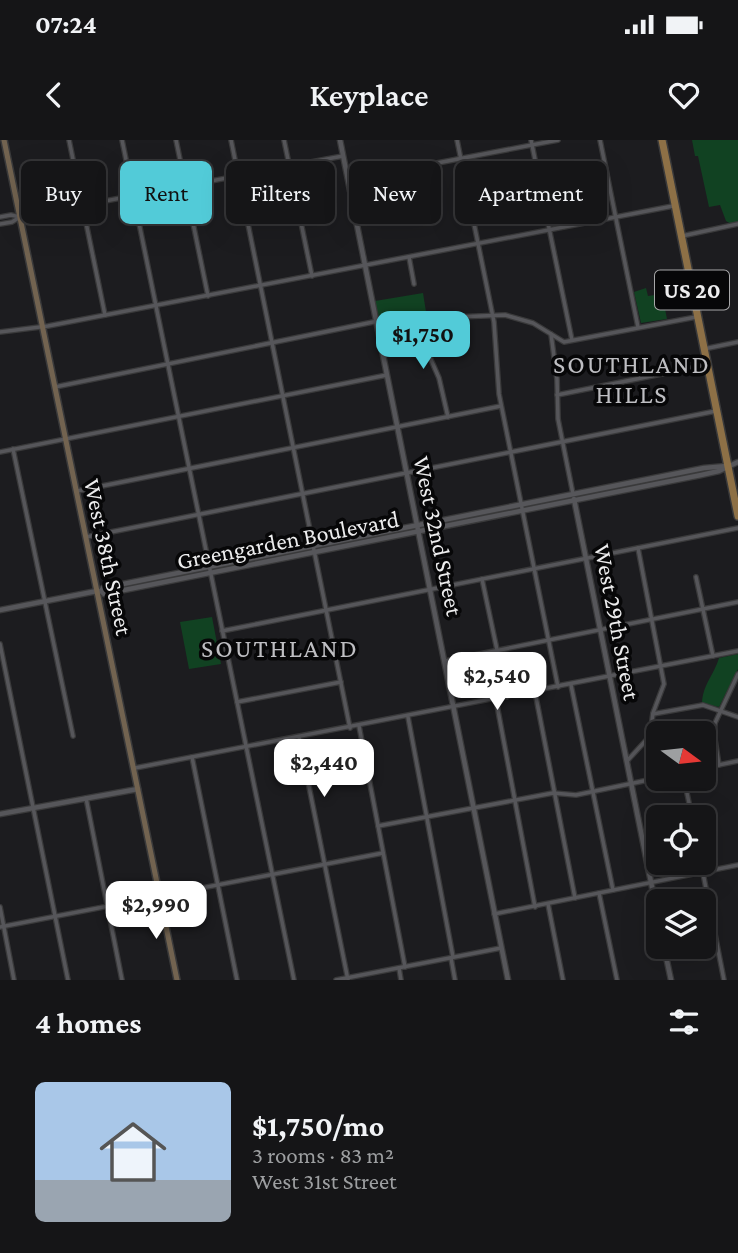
<!DOCTYPE html>
<meta charset="utf-8">
<style>
:root{--surface:#151517;--page:#222224;--text:#f1f3f6;--muted:#9d9fa1;--line:#343436;--accent:#52cbd8}
body{margin:0;font-family:"Crimson Pro",serif;background:var(--page);color:var(--text);height:100vh;display:flex;flex-direction:column;font-size:26px;white-space:nowrap}
*{box-sizing:border-box;margin:0}
p{font-size:23px;color:var(--muted)}
.icon{flex:none;width:38px;height:38px;fill:none;stroke:currentColor;stroke-width:2;stroke-linecap:round;stroke-linejoin:round}
.map{position:relative;height:840px;overflow:hidden}
.drawer{display:flex;flex-direction:column;background:var(--surface);flex:1}
.drawer>*{flex:none}
.banner{position:absolute;left:21px;top:21px;width:696px;height:63px;display:flex;gap:14px}
.needle{width:46px;rotate:105deg}
.controls{position:absolute;left:646px;top:581px;display:grid;gap:14px}
.controls a{display:grid;place-items:center;width:70px;height:70px;border-radius:10px;background:var(--surface);box-shadow:0 7px 28px #0002,0 0 0 2px var(--line);font-size:35px}
.price{position:absolute;translate:-50% -60px;padding:0 16px;border-radius:14px;background:#fff;color:#222;font-size:23px;line-height:46px;filter:drop-shadow(0 2px 4px #0008)}
.price::after{content:'';position:absolute;left:50%;top:42px;width:21px;height:16px;margin-left:-10px;background:inherit;clip-path:polygon(0 0,100% 0,50% 100%)}
.price.selected{background:var(--accent);color:#111}
ul{padding:0;list-style:none}
li{display:flex;align-items:center;gap:21px;height:175px;padding:0 35px}
li span{display:grid;place-items:center;flex:none;width:196px;height:140px;border-radius:10px;color:#555}
li>.icon{margin-inline-start:auto}
span .icon{width:84px;height:84px;fill:#fffc;stroke-width:1}
li b{font-size:30px}
h2{display:flex;justify-content:space-between;align-items:center;height:84px;padding:0 35px;font-size:30px}
.pill{padding:0 24px;border-radius:10px;background:var(--surface);box-shadow:0 7px 28px #0002,0 0 0 2px var(--line);font-size:24px;line-height:63px}
.pill.selected{background:var(--accent);color:#111}
.status{display:flex;justify-content:space-between;align-items:center;height:49px;padding:0 35px;background:var(--surface);direction:ltr}
.status svg{height:19px;fill:currentColor}
header{display:flex;justify-content:space-between;align-items:center;height:91px;padding:0 35px;background:var(--surface);font-size:32px;font-weight:600}
.map>svg:first-child{display:block}
.green{fill:#114222}
.lines{fill:none;stroke-linecap:round;stroke-linejoin:round}
.minor-casing{stroke:#3a3a3b;stroke-width:6}
.tertiary-casing{stroke:#3a3a3b;stroke-width:7}
.secondary-casing{stroke:#3a3a3b;stroke-width:8}
.primary-casing{stroke:#3a3a3b;stroke-width:10}
.minor{stroke:#56565a;stroke-width:3.5}
.tertiary{stroke:#56565a;stroke-width:4.5}
.secondary{stroke:#726350;stroke-width:5}
.primary{stroke:#8d7046;stroke-width:7}
.labels{text-anchor:middle;stroke-width:7;stroke-linejoin:round;paint-order:stroke}
.shield{fill:#070708;stroke:#a8a8a9;stroke-width:2}
.shield-label{font-size:23px;font-weight:bold;fill:#ededee}
.street-label{font-size:24px;fill:#ededee;stroke:#070708}
.neighbourhood-label{font-size:26px;letter-spacing:2px;fill:#bebec2;stroke:#070708}
</style>
<div class="status"><b>07:24</b><svg viewBox="0 0 49 12"><path d="M0 12V9h3v3zM5 12V6h3v6zM10 12V3h3v9zM15 12V0h3v12zM26 1h20v11H26zM47 4h2v5h-2z"/></svg></div>
<header><svg class="icon" aria-label="back" viewBox="0 0 24 24"><path d="M15 5l-7 7 7 7"/></svg>Keyplace<svg class="icon" aria-label="heart" viewBox="0 0 24 24"><path d="M12 20l-8-8c-3-5 5-10 8-4 3-6 11-1 8 4z"/></svg></header>
<div class="map">
<svg width="738" height="840" viewBox="0 0 738 840">
<rect width="100%" height="100%" fill="#1c1c1f"/>
<g class="green">
<polygon points="692,0 738,0 738,83 731,84 726,81 720,65 709,67 698,16 695,16"/>
<polygon points="646,148 648,156 662,154 667,179 641,183 634,152"/>
<polygon points="423,153 427,178 390,179 378,177 375,161"/>
<polygon points="212,477 221,524 189,529 180,482"/>
<path d="M738,514v15l-19,38 -17,-4c1,-19 12,-28 17,-45z"/>
</g>
<g class="lines">
<g class="minor-casing">
<g id="minor">
<polyline points="69,0 105,175"/>
<polyline points="122,0 294,840"/>
<polyline points="176,0 208,156"/>
<polyline points="231,0 350,588"/>
<polyline points="284,0 312,136"/>
<polyline points="457,0 494,182 499,254 558,547"/>
<polyline points="531,0 572,200"/>
<polyline points="600,0 638,187"/>
<polyline points="348,40 558,0"/>
<polyline points="0,77 11,75 20,77 343,16"/>
<polyline points="0,84 12,82 20,77"/>
<polyline points="682,96 738,84"/>
<polyline points="409,117 414,144"/>
<polyline points="422,180 428,213 439,238 448,277"/>
<polyline points="0,192 48,186 673,66"/>
<polyline points="551,194 557,239 558,279 573,354"/>
<polyline points="704,209 738,202"/>
<polyline points="55,247 383,180 505,175 533,183 564,202 696,177"/>
<polyline points="557,255 706,225"/>
<polyline points="13,309 73,596"/>
<polyline points="0,312 387,235"/>
<polyline points="77,351 501,266"/>
<polyline points="86,397 716,271"/>
<polyline points="696,437 713,516"/>
<polyline points="482,439 507,557"/>
<polyline points="222,491 738,388"/>
<polyline points="0,504 68,840"/>
<polyline points="445,521 738,462"/>
<polyline points="571,545 613,750"/>
<polyline points="535,552 575,758"/>
<polyline points="496,560 535,767"/>
<polyline points="237,562 341,542"/>
<polyline points="653,574 703,565 738,577"/>
<polyline points="408,577 453,817"/>
<polyline points="359,586 405,827"/>
<polyline points="299,597 348,840"/>
<polyline points="192,617 237,840"/>
<polyline points="627,621 650,596 653,573 664,544 638,408"/>
<polyline points="719,625 714,594 715,583 738,534"/>
<polyline points="135,628 738,511"/>
<polyline points="704,628 738,621"/>
<polyline points="684,639 692,677"/>
<polyline points="86,658 122,840"/>
<polyline points="378,686 553,653 576,655 658,638"/>
<polyline points="701,723 724,840"/>
<polyline points="599,753 617,840"/>
<polyline points="548,764 563,840"/>
<polyline points="0,767 14,840"/>
<polyline points="494,774 738,725"/>
<polyline points="0,787 383,713"/>
<polyline points="451,818 455,840"/>
<polyline points="399,828 401,840"/>
<polyline points="336,840 501,808"/>
</g>
</g>
<g class="tertiary-casing">
<g id="tertiary">
<polyline points="340,0 508,840"/>
<polyline points="574,359 658,777"/>
<polyline points="101,451 104,454 701,335 719,331 738,322"/>
<polyline points="101,451 103,448 704,328 727,326"/>
<polyline points="0,470 97,451"/>
<polyline points="0,674 138,649"/>
<polyline points="664,807 671,840"/>
</g>
</g>
<g class="secondary-casing">
<polyline id="secondary" points="4,0 177,840"/>
</g>
<g class="primary-casing">
<polyline id="primary" points="662,0 738,376"/>
</g>
<use href="#minor" class="minor"/>
<use href="#tertiary" class="tertiary"/>
<use href="#secondary" class="secondary"/>
<use href="#primary" class="primary"/>
</g>
<g class="labels">
<rect class="shield" x="655" y="130.5" width="74" height="39" rx="5"/>
<g class="shield-label">
<text x="692" y="158">US 20</text>
</g>
<g class="street-label">
<text transform="translate(438 396) rotate(78)" y="8">West 32nd Street</text>
<text transform="translate(288 400) rotate(-11)" y="8">Greengarden Boulevard</text>
<text transform="translate(108 417) rotate(78)" y="8">West 38th Street</text>
<text transform="translate(617 482) rotate(79)" y="8">West 29th Street</text>
</g>
<g class="neighbourhood-label">
<text x="632" y="233">SOUTHLAND<tspan x="632" dy="30">HILLS</tspan></text>
<text x="280" y="517">SOUTHLAND</text>
</g>
</g>
</svg>
<div class="controls">
<a><svg class="needle" viewBox="-14 -14 28 28"><path d="M0-13l5 13h-10z" fill="#e53935"/><path d="M0 13l5-13h-10z" fill="#9d9fa1"/></svg></a>
<a><svg class="icon" aria-label="locate" viewBox="0 0 24 24"><circle cx="12" cy="12" r="6"/><path d="M12 2v4M12 18v4M2 12h4M18 12h4"/></svg></a>
<a><svg class="icon" aria-label="layers" viewBox="0 0 24 24"><path d="M12 4l9 5-9 5-9-5zM3 14l9 5 9-5"/></svg></a>
</div>
<b class="price selected" style="left:423px;top:231px">$1,750</b>
<b class="price" style="left:497px;top:572px">$2,540</b>
<b class="price" style="left:324px;top:659px">$2,440</b>
<b class="price" style="left:156px;top:801px">$2,990</b>
<div class="banner">
<a class="pill">Buy</a>
<a class="pill selected">Rent</a>
<a class="pill">Filters</a>
<a class="pill">New</a>
<a class="pill">Apartment</a>
</div>
</div>
<section class="drawer">
<h2>4 homes<svg class="icon" aria-label="filters" viewBox="0 0 24 24"><path d="M4 7h16M4 17h16"/><circle cx="9" cy="7" r="2"/><circle cx="15" cy="17" r="2"/></svg></h2>
<ul>
<li><span style="background:linear-gradient(#a9c7e8 70%,#9aa5b1 0)"><svg class="icon" aria-label="home" viewBox="0 0 24 24"><path d="M3 11l9-7 9 7M6 9v11h12V9"/></svg></span><div><b>$1,750/mo</b><p>3 rooms · 83 m²</p><p>West 31st Street</p></div></li>
</ul>
</section>
